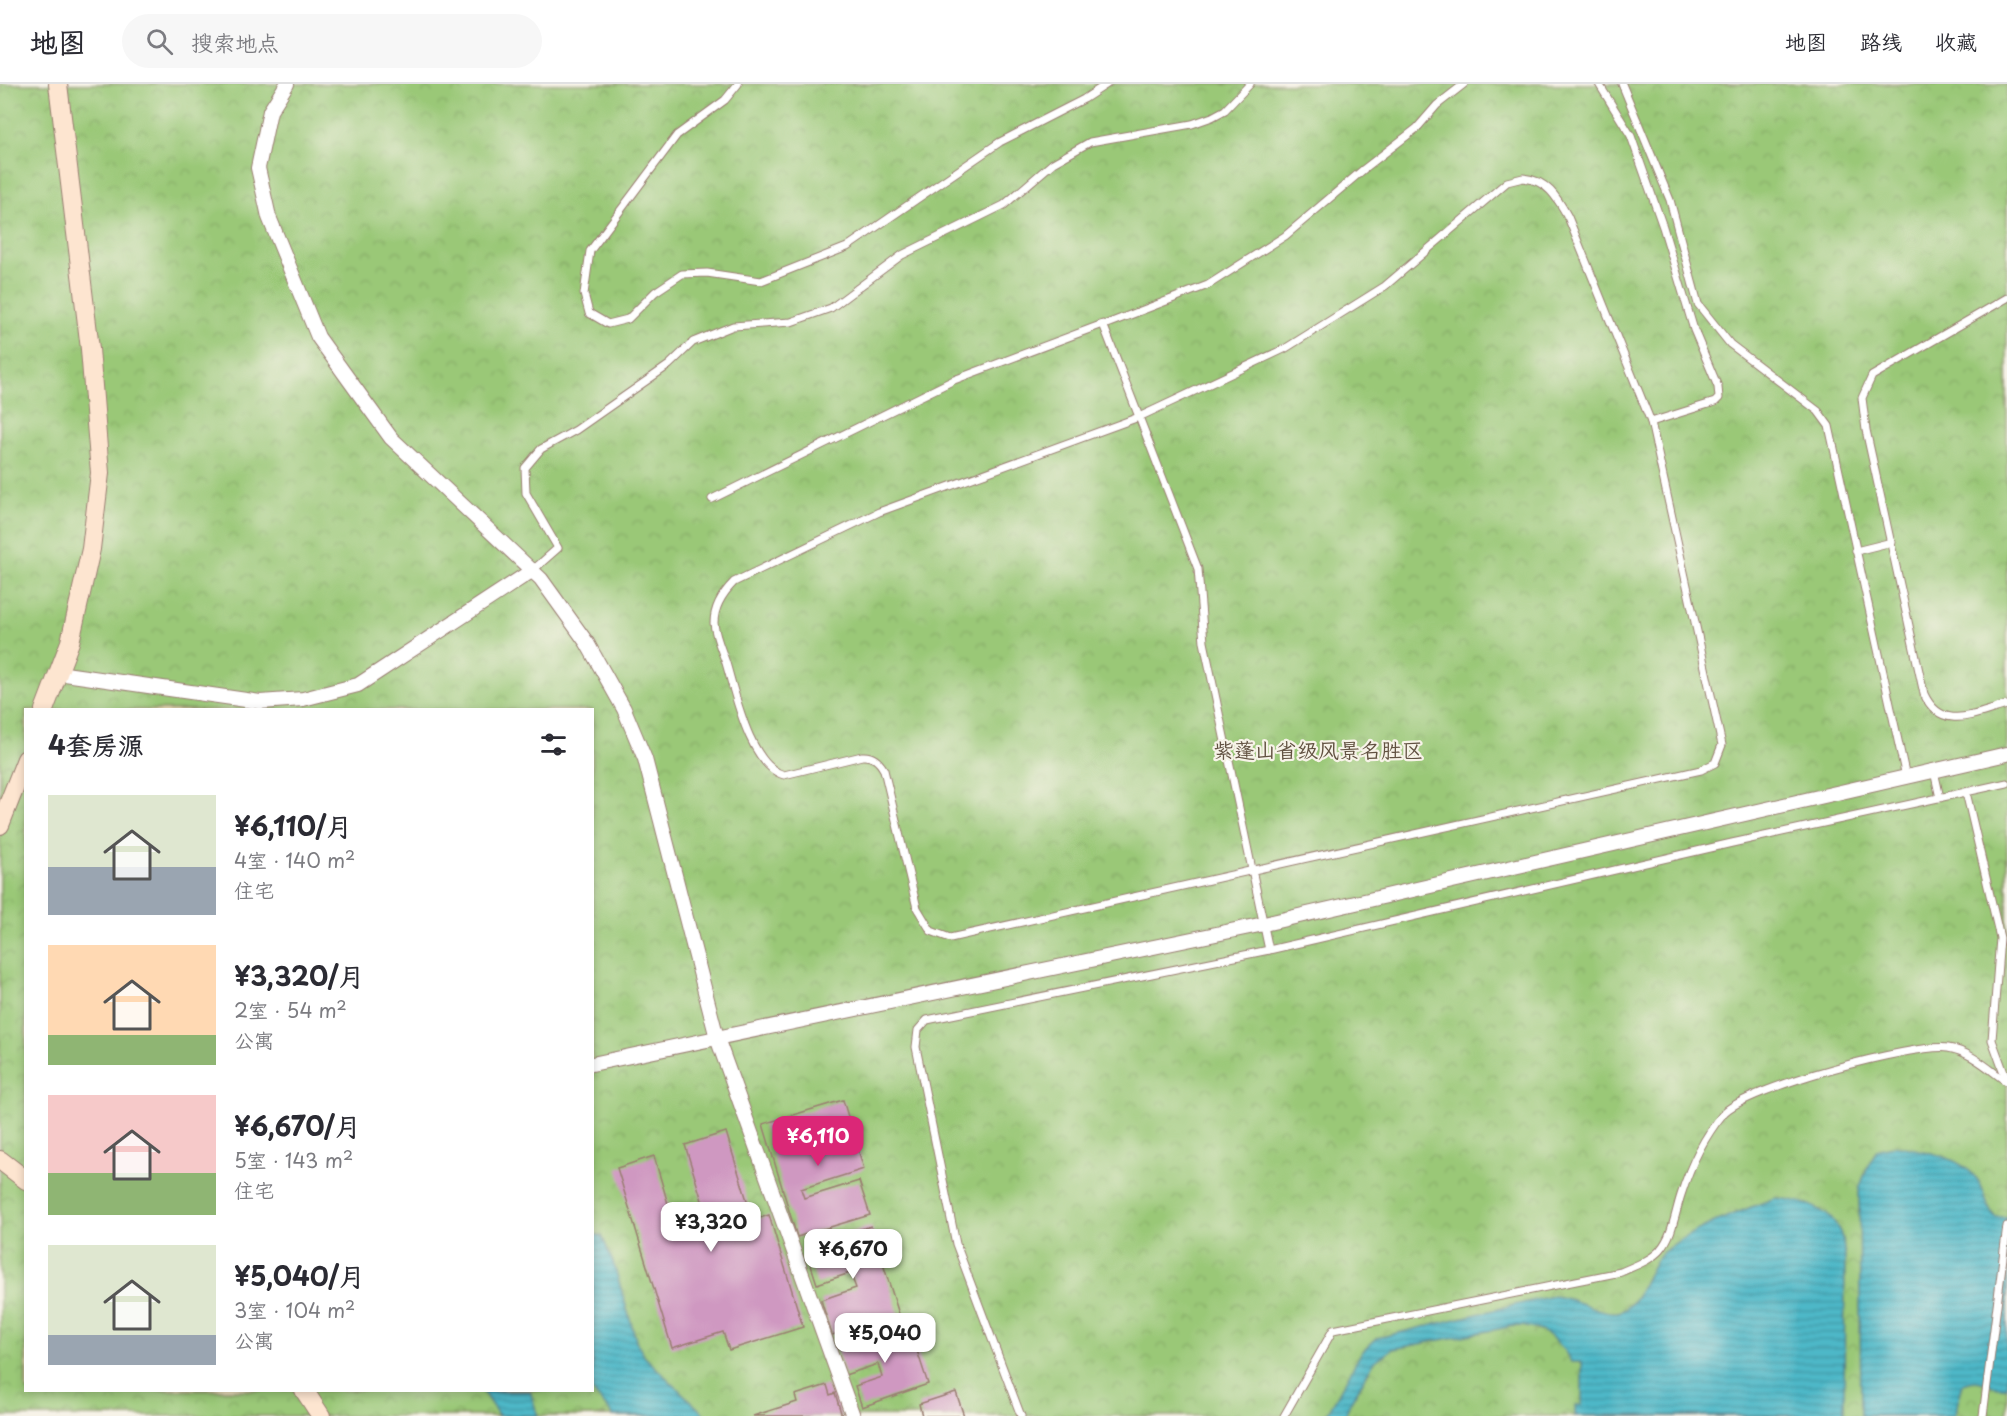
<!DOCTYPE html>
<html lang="zh">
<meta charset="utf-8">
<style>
:root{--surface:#fff;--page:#f7f7f7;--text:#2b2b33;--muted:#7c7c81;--line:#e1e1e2;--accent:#db2777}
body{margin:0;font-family:"Playpen Sans","LXGW WenKai TC",sans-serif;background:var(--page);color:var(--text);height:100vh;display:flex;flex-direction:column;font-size:22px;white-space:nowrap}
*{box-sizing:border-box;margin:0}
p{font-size:20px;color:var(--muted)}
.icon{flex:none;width:33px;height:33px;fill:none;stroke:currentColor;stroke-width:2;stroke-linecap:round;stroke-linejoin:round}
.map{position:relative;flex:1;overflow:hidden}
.sheet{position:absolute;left:24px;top:624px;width:570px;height:684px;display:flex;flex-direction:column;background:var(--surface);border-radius:0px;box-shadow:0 3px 9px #0003}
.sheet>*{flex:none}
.price{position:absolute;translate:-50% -51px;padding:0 14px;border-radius:12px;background:#fff;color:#222;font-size:20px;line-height:39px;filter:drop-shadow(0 2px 3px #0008)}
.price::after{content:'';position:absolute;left:50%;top:36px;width:18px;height:14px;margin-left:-9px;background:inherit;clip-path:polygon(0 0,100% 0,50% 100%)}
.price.current{background:var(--accent);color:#fff}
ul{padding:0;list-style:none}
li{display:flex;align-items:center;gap:18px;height:150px;padding:0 24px}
li span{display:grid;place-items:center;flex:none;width:168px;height:120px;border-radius:0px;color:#555}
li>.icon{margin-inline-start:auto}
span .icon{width:72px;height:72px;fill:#fffc;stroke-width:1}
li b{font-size:26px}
h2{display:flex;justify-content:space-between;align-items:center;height:72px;padding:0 24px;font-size:26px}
header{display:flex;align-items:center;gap:36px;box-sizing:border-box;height:84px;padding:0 30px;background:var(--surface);border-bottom:2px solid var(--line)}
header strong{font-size:28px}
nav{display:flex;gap:33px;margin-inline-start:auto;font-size:21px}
.search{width:420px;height:54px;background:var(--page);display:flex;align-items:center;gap:15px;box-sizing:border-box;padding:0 21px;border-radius:33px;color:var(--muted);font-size:22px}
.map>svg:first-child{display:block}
.park{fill:url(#park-crowns);stroke:#727451;stroke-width:1.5;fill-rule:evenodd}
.water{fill:url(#water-rules);stroke:#4c6c7a;stroke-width:1.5}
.building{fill:#cf98c1}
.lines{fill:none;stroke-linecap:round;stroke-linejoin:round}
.lane-casing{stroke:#9a7e72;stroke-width:9}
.street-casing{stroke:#9a7e72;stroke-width:16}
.secondary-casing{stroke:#9a7e72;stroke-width:20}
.lane{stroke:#fff;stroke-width:7}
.street{stroke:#fff;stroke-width:14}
.secondary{stroke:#fde5d0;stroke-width:18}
.labels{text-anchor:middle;stroke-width:4.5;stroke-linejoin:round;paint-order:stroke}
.park-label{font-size:21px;fill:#625242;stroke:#f7f3e8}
</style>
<header>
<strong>地图</strong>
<div class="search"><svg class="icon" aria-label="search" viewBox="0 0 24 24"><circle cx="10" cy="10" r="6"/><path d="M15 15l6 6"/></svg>搜索地点</div>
<nav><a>地图</a><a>路线</a><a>收藏</a></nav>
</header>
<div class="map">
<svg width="2007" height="1332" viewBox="0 0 2007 1332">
<defs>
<pattern id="park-crowns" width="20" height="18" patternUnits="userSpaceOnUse" patternTransform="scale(1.5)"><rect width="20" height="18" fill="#9ac877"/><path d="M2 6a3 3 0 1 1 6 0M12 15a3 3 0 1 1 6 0" fill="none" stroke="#86ab67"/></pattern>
<pattern id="water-rules" width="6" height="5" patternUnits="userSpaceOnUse" patternTransform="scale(1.5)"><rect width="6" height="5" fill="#4db8c8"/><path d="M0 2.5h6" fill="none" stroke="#4295a3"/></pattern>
</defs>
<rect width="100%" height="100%" fill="#f7f3e8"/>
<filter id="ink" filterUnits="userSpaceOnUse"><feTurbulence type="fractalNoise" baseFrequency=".0167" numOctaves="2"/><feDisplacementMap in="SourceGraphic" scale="12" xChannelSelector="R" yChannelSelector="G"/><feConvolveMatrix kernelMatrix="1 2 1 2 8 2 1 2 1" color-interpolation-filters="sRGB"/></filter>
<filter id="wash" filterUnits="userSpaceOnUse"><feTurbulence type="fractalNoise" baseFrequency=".008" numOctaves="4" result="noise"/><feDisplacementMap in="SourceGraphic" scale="24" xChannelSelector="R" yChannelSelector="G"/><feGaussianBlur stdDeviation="1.35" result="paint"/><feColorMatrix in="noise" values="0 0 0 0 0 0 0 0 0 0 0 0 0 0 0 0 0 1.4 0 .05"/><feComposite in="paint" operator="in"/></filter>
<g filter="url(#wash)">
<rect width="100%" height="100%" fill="#ebddb9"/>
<path class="park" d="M0,0h2007v1332h-2007zM26,626h566v680h-566z"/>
<g class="water">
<path d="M1895,1061c26,6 65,10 82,34 9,11 8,27 18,38h12v170c-18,3 -24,-12 -44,-3l-9,32h-93l-2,-226 9,-25 9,-15z"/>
<path d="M1775,1114c23,2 55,9 65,34 3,7 4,17 5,24l-1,160h-269v-11h7v-43h-11c-13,-25 -29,-36 -57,-36l-121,23 -19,13 -24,41 -5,13h-19l35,-63 16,-15 175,-42c22,1 49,19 66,16 20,-3 29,-44 42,-57 28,-26 80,-43 115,-57z"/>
<polygon points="593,1150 602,1152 614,1181 637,1259 645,1273 706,1332 614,1332 592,1307"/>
<polygon points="482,1307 530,1307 538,1332 499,1332"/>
</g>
<g id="blocks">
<g class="building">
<polygon points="843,1016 864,1085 801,1105 804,1114 859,1097 870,1131 797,1153 763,1040"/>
<polygon points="726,1048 753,1136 769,1131 803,1243 729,1266 723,1248 672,1264 617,1084 654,1072 671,1130 703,1120 685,1061"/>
<polygon points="871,1142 899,1230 832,1251 821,1216 856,1204 850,1189 817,1200 805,1163"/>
<polygon points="908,1239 928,1300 862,1323 855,1302 882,1293 878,1280 845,1291 836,1264"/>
<polygon points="827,1301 830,1311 835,1309 842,1332 753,1332 797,1318 795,1311"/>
<polygon points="956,1308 964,1332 922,1332 919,1320"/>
</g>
</g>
</g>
<g filter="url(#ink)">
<use href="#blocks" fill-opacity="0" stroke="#9a7e72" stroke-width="1.5"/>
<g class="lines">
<g class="lane-casing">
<g id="lane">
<polyline points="738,0 725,16 677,51 590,167 584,210 589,229 608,240 628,235 655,208 682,190 707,189 761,197 847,163 1000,58 1084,15 1107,0"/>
<polyline points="1599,0 1631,52 1663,143 1694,246 1718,303 1719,314 1715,318 1651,338"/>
<polyline points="1622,0 1670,116 1698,220 1730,260 1818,327 1829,342 1906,693"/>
<path d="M1523,94c24,2 34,19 45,39l83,205 71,323 -7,18 -14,7 -751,168 -19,-7 -14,-23 -33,-138c-5,-9 -11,-15 -22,-14l-78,19c-34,-9 -49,-82 -58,-112 -4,-12 -11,-27 -12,-40 0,-16 9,-30 20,-41l145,-70 260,-95 147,-69 99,-62 122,-104z"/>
<path d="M2007,214l-135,78 -10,22 4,32 58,264c18,39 51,19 83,11"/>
<polyline points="1104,241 1208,201 1285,152 1364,85 1417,44 1437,21 1464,0"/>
<polyline points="712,415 954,296 1103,240 1198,485 1204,558 1269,866"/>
<polyline points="1856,467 1892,458"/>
<polyline points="533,486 558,464 526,409 525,384 541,365 576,346 669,281 693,258 733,242 791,238 831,224 902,171 1004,121 1053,79 1090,58 1192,40 1212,33 1225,26 1250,0"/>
<polyline points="1934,687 1940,714"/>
<polyline points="1966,708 2000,854 1992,956 2007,997"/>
<polyline points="1021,1332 956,1160 916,963 918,946 927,936 1269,866 1732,759 2007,699"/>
<path d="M1284,1332l49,-86 288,-58c13,-6 29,-11 39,-22 13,-15 15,-37 21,-55 9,-29 23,-58 42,-81 21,-26 192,-71 225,-66 22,3 42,22 59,34"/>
<polyline points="1983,1332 2007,1142"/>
</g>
</g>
<g class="street-casing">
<g id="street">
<polyline points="287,0 270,27 258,84 269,133 318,253 391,354 541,495 587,559 624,625 645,675 717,954 853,1332"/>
<polyline points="58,589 260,618 303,615 358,601 533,486"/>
<polyline points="592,980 1264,840 2007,670"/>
</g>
</g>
<g class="secondary-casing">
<g id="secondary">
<polyline points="44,626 70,558 91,465 100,389 90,265 58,0"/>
<polyline points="0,741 26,675"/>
<polyline points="0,1076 26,1096"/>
<polyline points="304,1306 321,1332"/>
</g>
</g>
<use href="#lane" class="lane"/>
<use href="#street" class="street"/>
<use href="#secondary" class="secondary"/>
</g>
</g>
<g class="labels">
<g class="park-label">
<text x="1318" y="674">紫蓬山省级风景名胜区</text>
</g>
</g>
</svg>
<b class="price current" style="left:818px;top:1083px">¥6,110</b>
<b class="price" style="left:711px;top:1169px">¥3,320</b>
<b class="price" style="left:853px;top:1196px">¥6,670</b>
<b class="price" style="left:885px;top:1280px">¥5,040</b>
<section class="sheet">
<h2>4套房源<svg class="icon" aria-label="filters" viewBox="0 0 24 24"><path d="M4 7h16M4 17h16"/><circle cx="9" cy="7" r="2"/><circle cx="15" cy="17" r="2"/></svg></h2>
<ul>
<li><span style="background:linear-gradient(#dfe7d0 60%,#9aa5b1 0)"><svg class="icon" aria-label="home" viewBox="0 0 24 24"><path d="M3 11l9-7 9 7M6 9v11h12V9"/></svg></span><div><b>¥6,110/月</b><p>4室 · 140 m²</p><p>住宅</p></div></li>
<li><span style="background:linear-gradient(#ffd9b3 75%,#8fb573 0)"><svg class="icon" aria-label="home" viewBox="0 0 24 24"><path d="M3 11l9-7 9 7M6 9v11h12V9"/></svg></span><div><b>¥3,320/月</b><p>2室 · 54 m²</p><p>公寓</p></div></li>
<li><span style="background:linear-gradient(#f6c9c9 65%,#8fb573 0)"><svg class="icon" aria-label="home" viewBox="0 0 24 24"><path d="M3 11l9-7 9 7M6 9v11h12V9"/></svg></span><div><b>¥6,670/月</b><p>5室 · 143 m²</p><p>住宅</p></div></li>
<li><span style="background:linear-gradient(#dfe7d0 75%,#9aa5b1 0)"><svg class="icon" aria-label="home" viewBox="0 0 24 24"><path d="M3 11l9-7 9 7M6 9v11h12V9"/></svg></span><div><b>¥5,040/月</b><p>3室 · 104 m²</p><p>公寓</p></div></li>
</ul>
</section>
</div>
